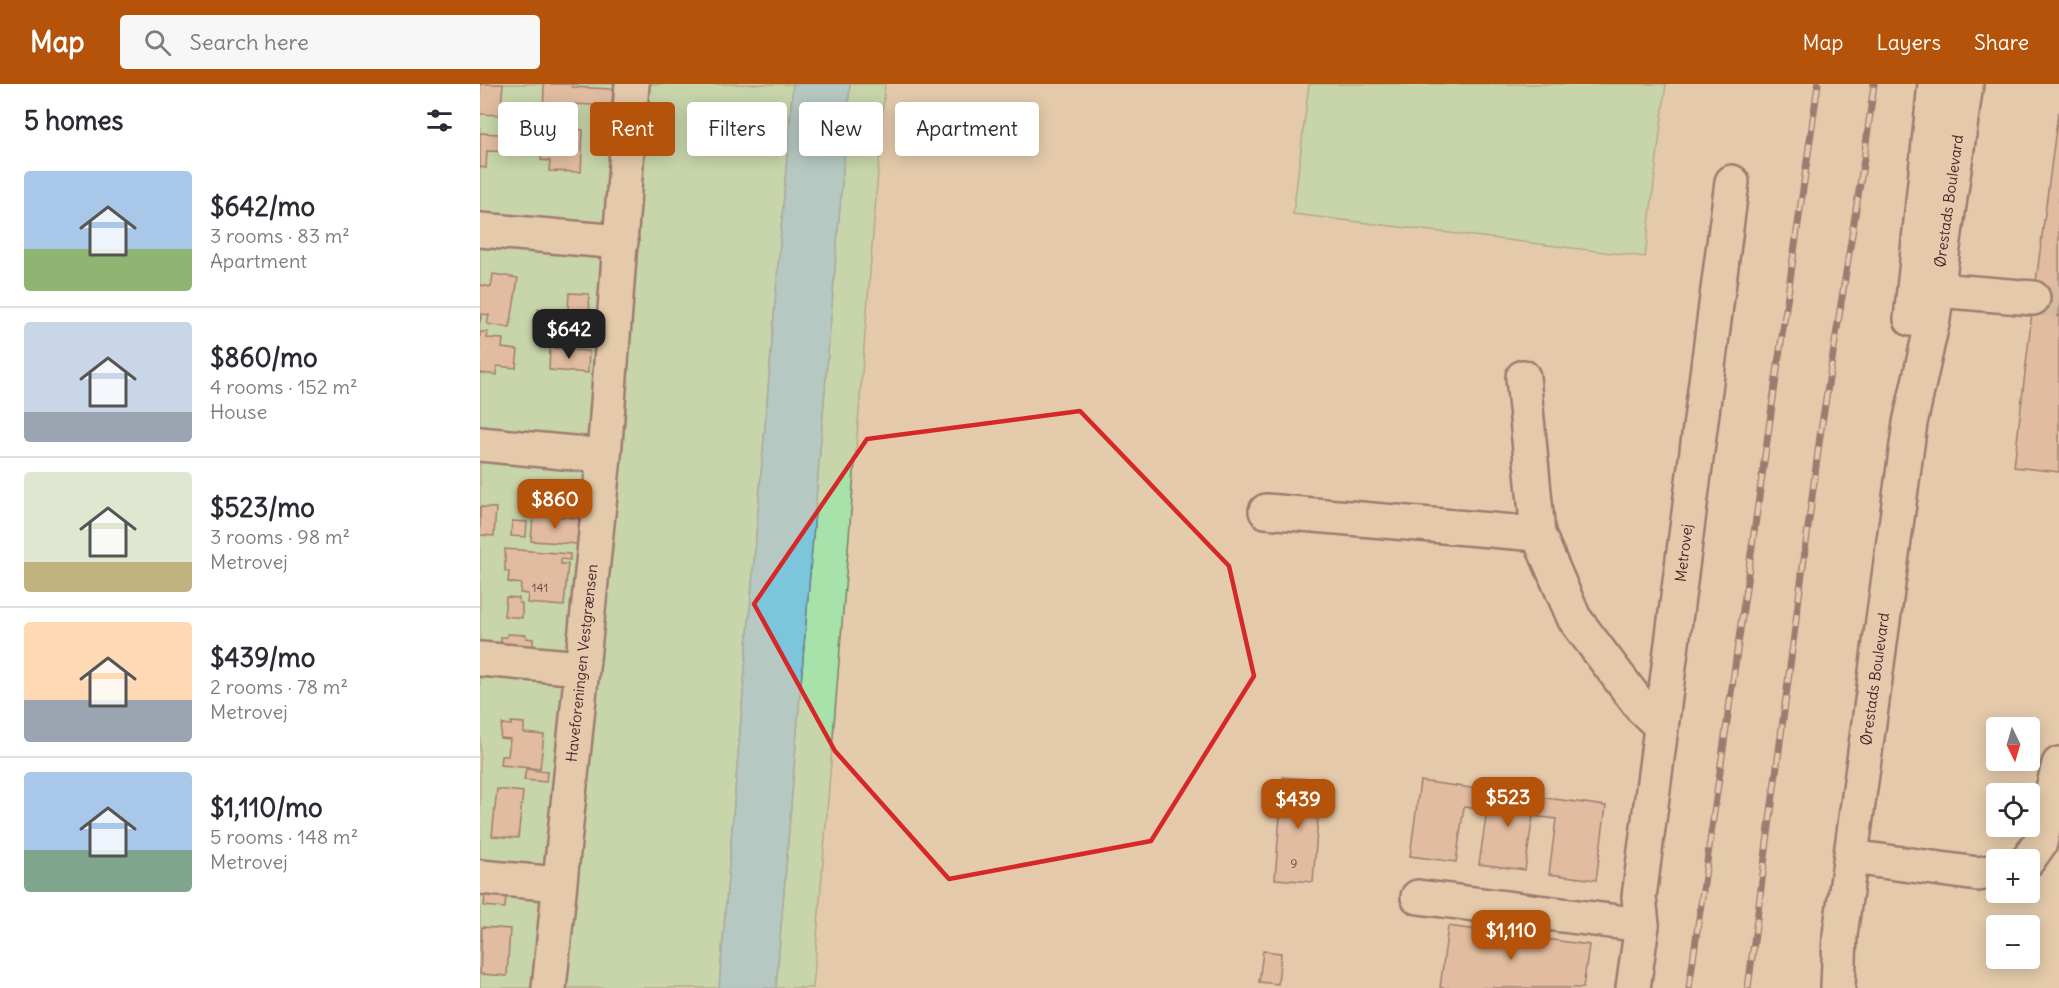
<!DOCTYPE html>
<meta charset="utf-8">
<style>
:root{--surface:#fff;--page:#f7f7f7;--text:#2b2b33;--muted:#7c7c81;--line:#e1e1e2;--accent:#b45309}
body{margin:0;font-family:Delius,sans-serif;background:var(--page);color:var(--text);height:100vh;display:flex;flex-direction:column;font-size:22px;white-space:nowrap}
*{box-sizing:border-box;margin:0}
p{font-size:20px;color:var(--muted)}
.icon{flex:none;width:33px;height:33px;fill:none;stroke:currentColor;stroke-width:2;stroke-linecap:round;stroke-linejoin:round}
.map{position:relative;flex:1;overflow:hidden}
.details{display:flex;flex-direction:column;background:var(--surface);width:480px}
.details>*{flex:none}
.hud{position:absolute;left:18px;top:18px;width:570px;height:54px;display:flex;gap:12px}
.needle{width:39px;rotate:175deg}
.fabs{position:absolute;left:1506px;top:633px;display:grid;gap:12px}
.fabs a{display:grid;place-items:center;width:54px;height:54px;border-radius:6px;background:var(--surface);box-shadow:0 3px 15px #0003;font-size:30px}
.price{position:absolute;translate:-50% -51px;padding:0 14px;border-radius:12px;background:var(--accent);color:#fff;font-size:20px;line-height:39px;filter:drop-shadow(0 2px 3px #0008)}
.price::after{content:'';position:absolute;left:50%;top:36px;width:18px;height:14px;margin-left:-9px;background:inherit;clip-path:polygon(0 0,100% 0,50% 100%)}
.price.current{background:#222;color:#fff}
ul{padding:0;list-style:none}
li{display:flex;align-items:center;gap:18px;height:150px;padding:0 24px}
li+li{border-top:2px solid var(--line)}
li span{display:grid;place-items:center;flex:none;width:168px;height:120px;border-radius:6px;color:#555}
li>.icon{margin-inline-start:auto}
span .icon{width:72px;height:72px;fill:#fffc;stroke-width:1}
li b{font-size:26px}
h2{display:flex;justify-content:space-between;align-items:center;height:72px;padding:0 24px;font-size:26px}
.chip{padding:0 21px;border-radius:6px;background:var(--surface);box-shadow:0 3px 15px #0003;font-size:21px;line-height:54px}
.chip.current{background:var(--accent);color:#fff}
header{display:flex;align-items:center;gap:36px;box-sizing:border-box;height:84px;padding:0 30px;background:var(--accent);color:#fff}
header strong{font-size:28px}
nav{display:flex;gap:33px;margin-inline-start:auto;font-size:21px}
.search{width:420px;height:54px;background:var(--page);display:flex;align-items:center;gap:15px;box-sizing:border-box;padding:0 21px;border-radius:6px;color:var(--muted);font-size:22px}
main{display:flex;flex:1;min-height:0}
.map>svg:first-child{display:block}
.green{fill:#a6e2a9;stroke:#78806a;stroke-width:1.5}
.water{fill:#7cc6dc;stroke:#688395;stroke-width:1.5}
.building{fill:#deab92;stroke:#4a1f2b;stroke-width:1.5}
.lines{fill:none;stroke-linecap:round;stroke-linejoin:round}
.minor-tunnel{stroke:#c5a992;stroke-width:33;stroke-dasharray:33 16;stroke-linecap:butt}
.minor-casing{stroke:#4a1f2b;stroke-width:38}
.minor{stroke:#e4cbac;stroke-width:33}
.rail-casing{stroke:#4a1f2b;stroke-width:7}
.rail{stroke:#e4cbac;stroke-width:4.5;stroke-dasharray:14;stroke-linecap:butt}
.marked{fill:none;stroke:#d62828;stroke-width:4.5;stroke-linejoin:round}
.labels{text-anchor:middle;stroke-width:4.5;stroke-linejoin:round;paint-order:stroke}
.number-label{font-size:12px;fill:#6f4245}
.street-label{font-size:15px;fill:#4a1f2b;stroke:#e4cbac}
</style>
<header>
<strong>Map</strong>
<div class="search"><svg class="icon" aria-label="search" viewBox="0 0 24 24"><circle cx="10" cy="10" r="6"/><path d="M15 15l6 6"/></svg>Search here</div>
<nav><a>Map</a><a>Layers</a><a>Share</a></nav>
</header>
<main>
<section class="details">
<h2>5 homes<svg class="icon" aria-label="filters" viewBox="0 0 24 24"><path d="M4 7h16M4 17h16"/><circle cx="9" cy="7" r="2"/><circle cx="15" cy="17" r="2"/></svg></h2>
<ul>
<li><span style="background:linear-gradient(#a9c7e8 65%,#8fb573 0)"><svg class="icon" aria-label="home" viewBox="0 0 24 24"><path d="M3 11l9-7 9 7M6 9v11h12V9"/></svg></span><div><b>$642/mo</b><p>3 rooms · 83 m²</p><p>Apartment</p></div></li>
<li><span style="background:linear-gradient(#c9d6e8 75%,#9aa5b1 0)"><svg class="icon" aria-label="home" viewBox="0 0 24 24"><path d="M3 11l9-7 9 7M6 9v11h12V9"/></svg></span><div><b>$860/mo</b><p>4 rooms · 152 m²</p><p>House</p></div></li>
<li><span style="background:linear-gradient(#dfe7d0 75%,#c2b280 0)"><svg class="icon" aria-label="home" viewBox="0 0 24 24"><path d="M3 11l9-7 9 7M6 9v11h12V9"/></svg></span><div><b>$523/mo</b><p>3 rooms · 98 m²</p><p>Metrovej</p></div></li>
<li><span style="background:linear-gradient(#ffd9b3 65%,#9aa5b1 0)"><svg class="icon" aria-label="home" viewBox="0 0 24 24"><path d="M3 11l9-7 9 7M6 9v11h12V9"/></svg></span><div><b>$439/mo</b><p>2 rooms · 78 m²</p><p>Metrovej</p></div></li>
<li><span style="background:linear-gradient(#a9c7e8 65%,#7fa58c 0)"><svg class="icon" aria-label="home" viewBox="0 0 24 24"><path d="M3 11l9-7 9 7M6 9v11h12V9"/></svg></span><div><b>$1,110/mo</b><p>5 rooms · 148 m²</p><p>Metrovej</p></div></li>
</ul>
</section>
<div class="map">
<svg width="1579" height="904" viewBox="0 0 1579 904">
<rect width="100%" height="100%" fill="#e4cbac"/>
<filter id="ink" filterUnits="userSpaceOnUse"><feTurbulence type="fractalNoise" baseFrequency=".0167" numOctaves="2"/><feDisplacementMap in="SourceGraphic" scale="12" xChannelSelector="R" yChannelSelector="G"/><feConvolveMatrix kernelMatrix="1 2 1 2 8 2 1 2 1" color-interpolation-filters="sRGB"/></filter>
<g filter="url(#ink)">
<g class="green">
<polygon points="0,0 313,0 239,904 0,904"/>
<polygon points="370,0 405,0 333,904 296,904"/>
<polygon points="829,0 1186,0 1165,173 813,130"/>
</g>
<polygon class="water" points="313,0 370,0 296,904 239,904"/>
<g class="building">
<polygon points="0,0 23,0 20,31 0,30"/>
<polygon points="64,0 109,0 93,0 92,3 133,5 132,22 92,20 92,26 86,26 86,35 63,34"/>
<polygon points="1578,29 1579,30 1579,232 1552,229"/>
<polygon points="64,43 103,46 101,88 69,87 70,77 61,76"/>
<polygon points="0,49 38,51 37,68 7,67 6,84 0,83"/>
<polygon points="13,190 38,194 30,244 7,240 9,231 2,230 0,238 0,201 11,203"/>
<polygon points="89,209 109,210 110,235 119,235 127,258 57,253 58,225 88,226"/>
<polygon points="1552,229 1579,232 1579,388 1534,383"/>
<polygon points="0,248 8,248 7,254 23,255 22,264 38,266 36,284 17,282 17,291 0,289"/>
<polygon points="70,264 109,267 108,289 69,286"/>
<polygon points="0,423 16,424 14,452 0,451"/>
<polygon points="53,431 99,434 97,460 51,457"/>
<polygon points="32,437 47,438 46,453 31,452"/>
<polygon points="25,465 90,470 90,476 81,475 81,480 88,480 84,522 47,519 48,510 40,509 41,500 28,498 29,488 25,487"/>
<polygon points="26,513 39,514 39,519 42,519 42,534 24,532"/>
<polygon points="27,550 46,551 46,554 53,555 53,565 21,563 21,553 27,553"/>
<polygon points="31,638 44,639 44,649 64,651 60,685 20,681 21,672 28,672 30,655 20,654 22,640 31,641"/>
<polygon points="46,685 67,688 66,698 44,696"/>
<polygon points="803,693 841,696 833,798 795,795"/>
<polygon points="940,697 1126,722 1116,796 1069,790 1076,735 1053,732 1045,786 999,780 1007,726 984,723 976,778 930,772"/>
<polygon points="17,705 43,708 38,754 12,752"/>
<polygon points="5,809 26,811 25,824 4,822"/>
<polygon points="968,842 1109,861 1103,904 960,904"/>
<polygon points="2,843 30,845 27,892 0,890"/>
<polygon points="783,867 801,869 798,900 779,898"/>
</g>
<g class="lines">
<polyline class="minor-tunnel" points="1553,214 1579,218"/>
<g class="minor-casing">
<g id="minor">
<polyline points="0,146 141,158"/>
<polyline points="1457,206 1553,214"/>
<polyline points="1431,235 1455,0"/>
<polyline points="1043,293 1058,450 1094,534 1162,624 1181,642"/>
<polyline points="0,360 124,372"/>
<polyline points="786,427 1058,450"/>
<polyline points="0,575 101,584"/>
<polyline points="1371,773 1498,790 1516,787"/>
<polyline points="1548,776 1560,759 1579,680"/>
<polyline points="0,793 78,800"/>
<polyline points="938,813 1162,841 1153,904"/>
<polyline points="1162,841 1159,813 1252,98"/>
<polyline points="69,904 124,372 152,0"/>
<polyline points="1358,904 1360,851 1430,339 1453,235 1486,0"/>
</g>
</g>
<use href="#minor" class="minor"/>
<g class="rail-casing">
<g id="rail">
<polyline points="1209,904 1338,0"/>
<polyline points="1268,904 1340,352 1384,75 1394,0"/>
</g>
</g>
<use href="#rail" class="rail"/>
</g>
</g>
<path d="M0 0H1579V904H0ZM600,327l149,155 25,110 -103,165 -202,38 -114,-128 -81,-147 113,-165z" fill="#e4cbac" fill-opacity=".55" fill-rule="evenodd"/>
<path class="marked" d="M600,327l149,155 25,110 -103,165 -202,38 -114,-128 -81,-147 113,-165z"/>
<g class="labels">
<g class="number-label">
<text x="60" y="508">141</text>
<text x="814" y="784">9</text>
</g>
<g class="street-label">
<text transform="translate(1469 117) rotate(-82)" y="5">Ørestads Boulevard</text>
<text transform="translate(1204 469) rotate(-83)" y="5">Metrovej</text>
<text transform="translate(102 579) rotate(-84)" y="5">Haveforeningen Vestgrænsen</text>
<text transform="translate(1395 595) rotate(-82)" y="5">Ørestads Boulevard</text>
</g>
</g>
</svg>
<div class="fabs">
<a><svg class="needle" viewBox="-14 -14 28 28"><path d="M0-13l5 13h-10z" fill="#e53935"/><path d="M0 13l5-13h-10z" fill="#7c7c81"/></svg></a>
<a><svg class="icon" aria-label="locate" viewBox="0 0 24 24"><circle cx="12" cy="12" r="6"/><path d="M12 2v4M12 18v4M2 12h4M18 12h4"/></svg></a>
<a>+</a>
<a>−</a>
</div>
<b class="price current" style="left:89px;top:276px">$642</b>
<b class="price" style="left:75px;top:446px">$860</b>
<b class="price" style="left:1028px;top:744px">$523</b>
<b class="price" style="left:818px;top:746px">$439</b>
<b class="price" style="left:1031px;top:877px">$1,110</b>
<div class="hud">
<a class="chip">Buy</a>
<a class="chip current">Rent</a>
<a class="chip">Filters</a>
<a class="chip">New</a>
<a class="chip">Apartment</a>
</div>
</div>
</main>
